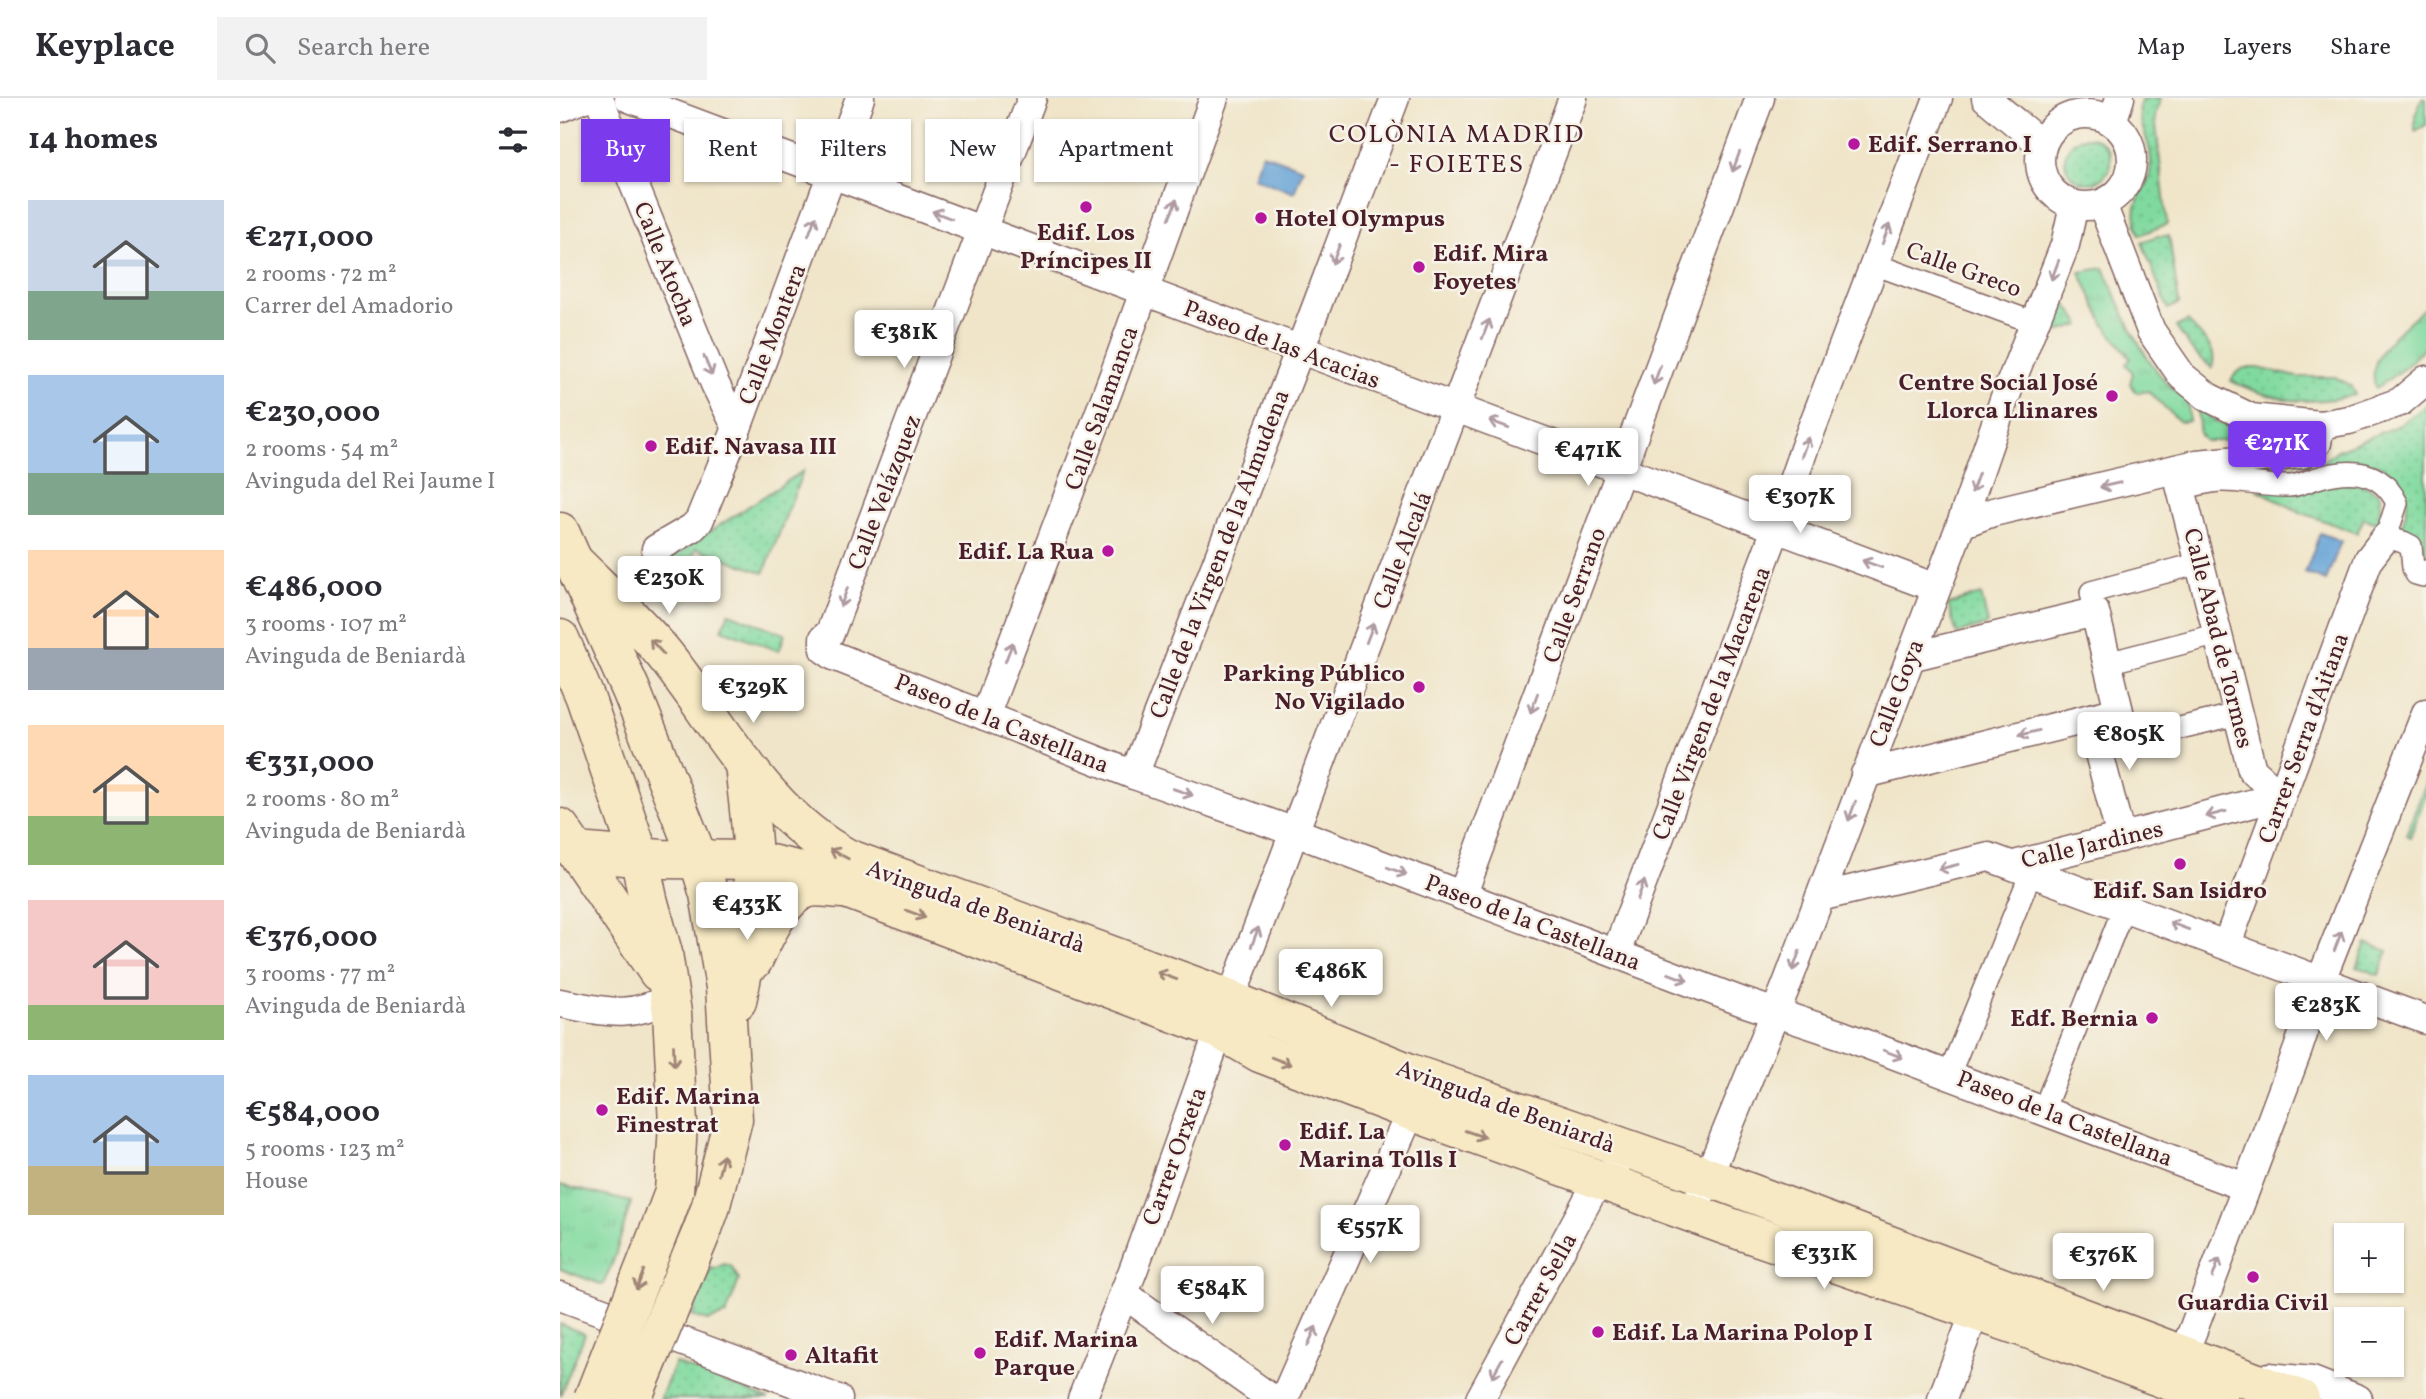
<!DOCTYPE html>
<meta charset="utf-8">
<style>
:root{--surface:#fff;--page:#f2f2f3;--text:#2b2b33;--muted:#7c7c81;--line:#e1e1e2;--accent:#7c3aed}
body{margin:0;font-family:Vollkorn,serif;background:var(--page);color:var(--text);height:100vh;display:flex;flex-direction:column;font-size:26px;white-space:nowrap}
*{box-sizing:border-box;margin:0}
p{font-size:23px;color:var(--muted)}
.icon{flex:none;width:38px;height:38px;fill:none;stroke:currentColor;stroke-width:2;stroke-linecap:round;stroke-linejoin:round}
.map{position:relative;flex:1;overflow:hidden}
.panel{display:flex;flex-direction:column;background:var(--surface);width:560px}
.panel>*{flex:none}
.guide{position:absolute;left:21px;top:21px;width:665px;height:63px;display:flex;gap:14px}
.tools{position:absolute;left:1774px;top:1125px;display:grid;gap:14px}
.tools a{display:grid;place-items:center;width:70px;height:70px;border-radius:0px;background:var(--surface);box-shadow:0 2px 5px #0004;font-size:35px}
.price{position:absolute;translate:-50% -60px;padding:0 16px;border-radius:7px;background:#fff;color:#222;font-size:23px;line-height:46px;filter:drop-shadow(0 2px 4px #0008)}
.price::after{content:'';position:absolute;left:50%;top:42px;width:21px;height:16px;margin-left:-10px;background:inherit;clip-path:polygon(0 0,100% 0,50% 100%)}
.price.active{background:var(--accent);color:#fff}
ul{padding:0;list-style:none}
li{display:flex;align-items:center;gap:21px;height:175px;padding:0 28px}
li span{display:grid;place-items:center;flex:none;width:196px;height:140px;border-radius:0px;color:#555}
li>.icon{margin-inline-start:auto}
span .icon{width:84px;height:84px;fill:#fffc;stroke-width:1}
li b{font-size:30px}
h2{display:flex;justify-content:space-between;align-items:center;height:84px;padding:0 28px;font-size:30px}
.chip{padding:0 24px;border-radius:0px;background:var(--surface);box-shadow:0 2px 5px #0004;font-size:24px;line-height:63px}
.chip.active{background:var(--accent);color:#fff}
header{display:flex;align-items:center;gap:42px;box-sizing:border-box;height:98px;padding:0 35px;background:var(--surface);border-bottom:2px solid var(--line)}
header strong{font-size:33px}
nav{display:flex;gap:38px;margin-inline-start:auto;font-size:24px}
.search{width:490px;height:63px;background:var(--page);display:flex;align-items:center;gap:18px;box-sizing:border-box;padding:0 24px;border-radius:0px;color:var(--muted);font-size:26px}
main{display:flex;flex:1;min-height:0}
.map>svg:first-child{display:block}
.grass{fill:url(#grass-tufts);stroke:#657c65;stroke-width:2}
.park{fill:url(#park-dots);stroke:#657c65;stroke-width:2}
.water{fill:#65a3d7;stroke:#586181;stroke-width:2}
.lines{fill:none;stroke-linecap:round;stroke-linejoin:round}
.pedestrian-casing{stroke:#846462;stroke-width:24}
.minor-casing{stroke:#846462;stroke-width:31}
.secondary-casing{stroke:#846462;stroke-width:41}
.pedestrian{stroke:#fff;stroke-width:21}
.minor{stroke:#fff;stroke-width:28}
.secondary{stroke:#f6e9c3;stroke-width:38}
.secondary-bridge-casing{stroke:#846462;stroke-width:41;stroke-linecap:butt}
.secondary-bridge{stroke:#f6e9c3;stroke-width:38}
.oneway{stroke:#ae9aa0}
.oneway2{stroke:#a08477}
.poi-dot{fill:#b5179e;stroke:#f7f3e8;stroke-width:2.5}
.labels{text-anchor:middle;stroke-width:5;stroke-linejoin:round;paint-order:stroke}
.poi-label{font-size:24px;font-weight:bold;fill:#4a1f2b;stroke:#f7f3e8;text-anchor:start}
.street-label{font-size:24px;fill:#4a1f2b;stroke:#f7f3e8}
.neighbourhood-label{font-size:26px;letter-spacing:2px;fill:#4a1f2b;stroke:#f7f3e8}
</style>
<header>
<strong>Keyplace</strong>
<div class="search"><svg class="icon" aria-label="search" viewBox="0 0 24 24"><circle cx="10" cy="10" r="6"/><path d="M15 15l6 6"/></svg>Search here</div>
<nav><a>Map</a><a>Layers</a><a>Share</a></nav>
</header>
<main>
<section class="panel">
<h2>14 homes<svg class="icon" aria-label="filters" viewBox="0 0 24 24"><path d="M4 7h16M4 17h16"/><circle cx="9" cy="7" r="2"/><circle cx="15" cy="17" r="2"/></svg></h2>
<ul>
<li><span style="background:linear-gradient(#c9d6e8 65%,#7fa58c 0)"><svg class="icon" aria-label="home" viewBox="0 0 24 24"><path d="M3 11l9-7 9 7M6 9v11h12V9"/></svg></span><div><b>€271,000</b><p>2 rooms · 72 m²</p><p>Carrer del Amadorio</p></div></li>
<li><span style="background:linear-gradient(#a9c7e8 70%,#7fa58c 0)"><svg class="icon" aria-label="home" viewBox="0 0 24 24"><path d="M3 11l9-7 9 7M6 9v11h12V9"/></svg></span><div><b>€230,000</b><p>2 rooms · 54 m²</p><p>Avinguda del Rei Jaume I</p></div></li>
<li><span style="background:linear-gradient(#ffd9b3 70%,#9aa5b1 0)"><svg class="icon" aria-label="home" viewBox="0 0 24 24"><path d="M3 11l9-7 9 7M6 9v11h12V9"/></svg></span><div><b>€486,000</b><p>3 rooms · 107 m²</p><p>Avinguda de Beniardà</p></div></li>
<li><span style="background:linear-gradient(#ffd9b3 65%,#8fb573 0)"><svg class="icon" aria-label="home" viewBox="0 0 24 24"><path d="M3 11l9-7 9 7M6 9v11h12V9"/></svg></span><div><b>€331,000</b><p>2 rooms · 80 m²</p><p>Avinguda de Beniardà</p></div></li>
<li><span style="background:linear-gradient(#f6c9c9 75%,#8fb573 0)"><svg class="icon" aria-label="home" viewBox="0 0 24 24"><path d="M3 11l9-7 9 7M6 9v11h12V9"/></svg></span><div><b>€376,000</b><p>3 rooms · 77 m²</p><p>Avinguda de Beniardà</p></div></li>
<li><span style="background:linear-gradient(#a9c7e8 65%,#c2b280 0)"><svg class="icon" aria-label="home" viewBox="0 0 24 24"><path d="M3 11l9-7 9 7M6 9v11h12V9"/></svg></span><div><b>€584,000</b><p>5 rooms · 123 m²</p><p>House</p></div></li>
</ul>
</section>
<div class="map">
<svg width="1866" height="1301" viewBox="0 0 1866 1301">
<defs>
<pattern id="grass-tufts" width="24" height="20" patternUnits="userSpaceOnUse" patternTransform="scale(1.75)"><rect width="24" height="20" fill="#80da9f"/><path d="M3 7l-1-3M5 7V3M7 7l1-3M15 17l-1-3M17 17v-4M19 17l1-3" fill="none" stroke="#70bb89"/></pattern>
<pattern id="park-dots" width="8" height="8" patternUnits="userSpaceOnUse" patternTransform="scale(1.75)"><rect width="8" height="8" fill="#80da9f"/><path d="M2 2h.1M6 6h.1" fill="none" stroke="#70bb89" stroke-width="1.8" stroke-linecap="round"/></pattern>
</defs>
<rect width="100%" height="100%" fill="#f7f3e8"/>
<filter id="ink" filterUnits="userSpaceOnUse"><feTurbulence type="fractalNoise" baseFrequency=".0143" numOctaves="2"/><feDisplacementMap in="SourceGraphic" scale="14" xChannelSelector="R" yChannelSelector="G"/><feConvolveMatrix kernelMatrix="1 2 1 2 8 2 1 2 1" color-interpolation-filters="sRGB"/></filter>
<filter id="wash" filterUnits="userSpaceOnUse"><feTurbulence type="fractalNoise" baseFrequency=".00686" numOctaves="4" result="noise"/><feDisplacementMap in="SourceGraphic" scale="28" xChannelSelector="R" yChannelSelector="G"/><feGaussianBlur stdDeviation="1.57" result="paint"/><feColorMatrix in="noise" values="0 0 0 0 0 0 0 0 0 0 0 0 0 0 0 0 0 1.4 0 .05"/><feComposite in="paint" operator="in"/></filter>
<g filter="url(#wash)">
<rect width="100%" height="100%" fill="#f0e5c9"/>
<g class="grass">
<path d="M1544,170c21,48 40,101 84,134l1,19 -9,1 -32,-31 -11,2 -7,-10 3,-10 -7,-9 5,-5 -27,-35 -24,-52z"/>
<path d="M1866,208v39l-19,21 -31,22c-13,-34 30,-61 50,-82z"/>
<polygon points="1637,310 1657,324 1687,336 1683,343 1645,343 1640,337"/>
<polygon points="0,1087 71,1104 54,1161 43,1187 0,1171"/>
</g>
<g class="park">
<path d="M1582,0h19l-6,18 12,108 -27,11c-15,-40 11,-39 11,-73 1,-22 -18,-42 -9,-64z"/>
<polygon points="1862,0 1866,0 1866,27 1855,33 1855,17"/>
<circle cx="1528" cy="62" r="23"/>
<polygon points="1597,138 1609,138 1619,206 1608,211 1582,144"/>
<polygon points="1505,204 1521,227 1495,235"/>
<path d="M1628,223c11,16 31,24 24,47l-20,-18 -16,-23z"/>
<path d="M1684,270h14l39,9h38l17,9 3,9c-50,11 -78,7 -124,-14l5,-8z"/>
<path d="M1866,308v151l-4,6c2,-23 1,-29 -22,-33 4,-10 8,-22 7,-32 -1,-7 -6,-14 -10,-19 -23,-26 -58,-19 -87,-8l28,-21 61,-25z"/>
<polygon points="243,373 204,475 136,450 125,478 97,468"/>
<path d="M1775,384c17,0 32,1 45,13v20l-4,8 -12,-5 -7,15 -57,-21 -42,-22z"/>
<polygon points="1421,496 1428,526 1397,536 1388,507"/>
<polygon points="169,515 225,536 219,553 162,531"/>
<polygon points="1866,684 1866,696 1850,739 1846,737"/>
<polygon points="1806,845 1828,853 1819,877 1797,869"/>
<polygon points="164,1166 171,1168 179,1182 166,1217 147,1223 132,1218 151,1169 154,1171"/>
<polygon points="0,1226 25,1236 0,1298"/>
<polygon points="115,1265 209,1301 100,1301"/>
</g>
<g class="water">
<polygon points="702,55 743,70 734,95 693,79"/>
<polygon points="1760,435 1781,443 1766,483 1745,475"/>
</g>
</g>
<g filter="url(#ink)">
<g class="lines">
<g class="pedestrian-casing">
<g id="pedestrian">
<polyline points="1314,166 1475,225"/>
<path d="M1622,390c12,-2 25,-6 37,-7 23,-1 46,6 70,5 9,0 16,-4 25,-7 34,-11 66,-11 83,24l-11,34 17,5 8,4 2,22 3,6 7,2 3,-5"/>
<polyline points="1535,514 1531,494 1640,465"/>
<polyline points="1547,565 1659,536"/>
<polyline points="1559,613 1566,643 1678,616"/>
<polyline points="1389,977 1471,775"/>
<polyline points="1483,1013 1564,809"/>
</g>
</g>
<g class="minor-casing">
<g id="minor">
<polyline points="39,0 155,286 177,330"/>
<polyline points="69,0 1376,490"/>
<polyline points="472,0 270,535 264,540 264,551 274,558 574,677 735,734 1183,904 1282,937 1685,1089"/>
<polyline points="1426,0 1482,47"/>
<polyline points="0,10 24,0"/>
<circle cx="1526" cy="62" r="46"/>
<polyline points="1552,24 1560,0"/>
<polyline points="1542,106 1591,233 1622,278 1648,299 1691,320 1760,327 1789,322 1840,304 1866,282"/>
<polyline points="1616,371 1692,672 1721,698"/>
<polyline points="1401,426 1433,414 1637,366 1742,356 1757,345 1760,327"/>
<polyline points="96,451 132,430 139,423 177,330 300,0"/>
<polyline points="425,618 555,274 654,0"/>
<polyline points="1530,620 1561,740"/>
<polyline points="1305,676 1559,613 1535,514 1350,559"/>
<polyline points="574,677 751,223 835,0"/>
<polyline points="1454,767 1721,698"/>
<polyline points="902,798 1200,0"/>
<polyline points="1260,799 1429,759 1866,922"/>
<polyline points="1667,846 1809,461 1826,439"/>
<polyline points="1056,855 1216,431 1245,348 1378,0"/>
<path d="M0,905c45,8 66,17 110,-5"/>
<polyline points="1141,1096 1227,886 1401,426 1444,302 1505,147 1514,107"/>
<polyline points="564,1196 712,1301"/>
<polyline points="0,1198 278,1301"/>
<polyline points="1612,1269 1618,1268 1633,1232 1738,951 1761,882 1866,615"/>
<polyline points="1709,1279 1752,1283 1798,1301"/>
<polyline points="522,1301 574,1170 670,903 1013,0"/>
<polyline points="724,1301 851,1013"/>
<polyline points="920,1301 1039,1081 1055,1071"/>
<polyline points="1382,1301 1415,1214"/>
</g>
</g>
<g class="secondary-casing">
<g id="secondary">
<polyline points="0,434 71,592 138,760 149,796 165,889 173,1021 150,1111 142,1133"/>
<path d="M11,461c31,31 65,61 93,95 57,71 100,160 183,204l356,131 207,84 298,104 592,222"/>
<polyline points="0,541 25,599 79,757 88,801 103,855 112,915 118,1026 114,1094 105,1118"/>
<polyline points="0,730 98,874"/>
<polyline points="16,754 102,761 193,762 236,772 660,932 700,955 851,1013 1167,1128 1497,1241 1658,1301"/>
<path d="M193,863c10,-22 30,-67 56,-73 10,-2 24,1 34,1"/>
<path d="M177,903c10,-46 17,-93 16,-140 -1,-33 -6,-66 -9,-98"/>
</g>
</g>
<use href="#pedestrian" class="pedestrian"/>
<use href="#minor" class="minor"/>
<use href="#secondary" class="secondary"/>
<g class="secondary-bridge-casing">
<g id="secondary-bridge">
<polyline points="33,1301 105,1118"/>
<polyline points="72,1301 142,1133"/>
</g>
</g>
<use href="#secondary-bridge" class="secondary-bridge"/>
</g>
<defs><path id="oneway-shaft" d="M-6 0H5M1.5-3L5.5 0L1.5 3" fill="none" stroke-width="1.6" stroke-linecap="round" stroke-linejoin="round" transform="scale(1.75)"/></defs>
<g class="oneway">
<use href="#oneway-shaft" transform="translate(1176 64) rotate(110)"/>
<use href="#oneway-shaft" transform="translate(613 111) rotate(-69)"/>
<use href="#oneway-shaft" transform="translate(382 117) rotate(-159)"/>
<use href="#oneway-shaft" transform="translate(252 128) rotate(-70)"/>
<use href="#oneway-shaft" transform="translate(1326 136) rotate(-69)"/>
<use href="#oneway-shaft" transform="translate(776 156) rotate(111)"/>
<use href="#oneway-shaft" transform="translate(1495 172) rotate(111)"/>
<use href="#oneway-shaft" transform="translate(926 231) rotate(-69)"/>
<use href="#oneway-shaft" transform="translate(148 268) rotate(67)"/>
<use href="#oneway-shaft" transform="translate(1097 277) rotate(110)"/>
<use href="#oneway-shaft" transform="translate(939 326) rotate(-160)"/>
<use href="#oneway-shaft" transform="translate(1245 349) rotate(-70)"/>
<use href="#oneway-shaft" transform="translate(1415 385) rotate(110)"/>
<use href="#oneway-shaft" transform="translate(1550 387) rotate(167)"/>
<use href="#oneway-shaft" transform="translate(1312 466) rotate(-160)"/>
<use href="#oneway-shaft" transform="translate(284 499) rotate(111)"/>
<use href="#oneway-shaft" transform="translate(810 535) rotate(-69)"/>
<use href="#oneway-shaft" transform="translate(449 554) rotate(-69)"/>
<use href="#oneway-shaft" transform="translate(974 605) rotate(110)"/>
<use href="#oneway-shaft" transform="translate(1469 635) rotate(166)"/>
<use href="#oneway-shaft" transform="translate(623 694) rotate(19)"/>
<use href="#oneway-shaft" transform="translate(1292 713) rotate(110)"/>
<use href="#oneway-shaft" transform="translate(1656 716) rotate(166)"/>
<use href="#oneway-shaft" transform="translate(1388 769) rotate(166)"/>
<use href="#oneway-shaft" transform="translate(837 773) rotate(21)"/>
<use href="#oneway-shaft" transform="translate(1081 792) rotate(-70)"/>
<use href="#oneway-shaft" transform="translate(1619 828) rotate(-160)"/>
<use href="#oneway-shaft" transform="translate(695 839) rotate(-69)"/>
<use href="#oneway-shaft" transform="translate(1778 843) rotate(-69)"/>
<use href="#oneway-shaft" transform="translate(1236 863) rotate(110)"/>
<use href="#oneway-shaft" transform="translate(1118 879) rotate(21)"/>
<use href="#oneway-shaft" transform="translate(1333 956) rotate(21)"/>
<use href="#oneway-shaft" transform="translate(1656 1170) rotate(-70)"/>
<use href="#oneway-shaft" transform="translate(752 1238) rotate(-66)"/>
<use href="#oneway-shaft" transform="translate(937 1270) rotate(119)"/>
</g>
<g class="oneway2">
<use href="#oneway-shaft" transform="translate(97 549) rotate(-132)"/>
<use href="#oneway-shaft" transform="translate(279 756) rotate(-153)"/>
<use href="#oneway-shaft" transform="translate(356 816) rotate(21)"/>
<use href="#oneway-shaft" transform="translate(607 878) rotate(-160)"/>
<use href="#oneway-shaft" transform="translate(114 958) rotate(87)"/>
<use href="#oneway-shaft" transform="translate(721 963) rotate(21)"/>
<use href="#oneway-shaft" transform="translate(915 1036) rotate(19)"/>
<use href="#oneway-shaft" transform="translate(161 1067) rotate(-76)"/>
<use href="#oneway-shaft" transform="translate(80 1182) rotate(111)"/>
</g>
</g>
<g class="poi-dot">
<circle cx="1294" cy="46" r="7"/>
<circle cx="526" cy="109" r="7"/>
<circle cx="701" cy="120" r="7"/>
<circle cx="859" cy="169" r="7"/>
<circle cx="1552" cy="298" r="7"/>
<circle cx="91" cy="348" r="7"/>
<circle cx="548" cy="453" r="7"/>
<circle cx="859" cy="589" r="7"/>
<circle cx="1620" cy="766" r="7"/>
<circle cx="1592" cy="920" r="7"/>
<circle cx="42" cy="1012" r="7"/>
<circle cx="725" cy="1047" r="7"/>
<circle cx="1693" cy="1179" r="7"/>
<circle cx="1038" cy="1234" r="7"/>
<circle cx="420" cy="1255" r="7"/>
<circle cx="231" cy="1257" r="7"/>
</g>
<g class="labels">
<g class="poi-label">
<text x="1308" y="54">Edif. Serrano I</text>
<text x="715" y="128">Hotel Olympus</text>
<text x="526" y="142" text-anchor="middle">Edif. Los<tspan x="526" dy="28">Príncipes II</tspan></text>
<text x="873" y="163">Edif. Mira<tspan x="873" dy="28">Foyetes</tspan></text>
<text x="1538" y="292" text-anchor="end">Centre Social José<tspan x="1538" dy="28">Llorca Llinares</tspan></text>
<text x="105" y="356">Edif. Navasa III</text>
<text x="534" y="461" text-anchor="end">Edif. La Rua</text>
<text x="845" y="583" text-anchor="end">Parking Público<tspan x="845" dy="28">No Vigilado</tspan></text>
<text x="1620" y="800" text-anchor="middle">Edif. San Isidro</text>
<text x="1578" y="928" text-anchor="end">Edf. Bernia</text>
<text x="56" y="1006">Edif. Marina<tspan x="56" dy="28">Finestrat</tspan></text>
<text x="739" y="1041">Edif. La<tspan x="739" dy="28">Marina Tolls I</tspan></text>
<text x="1693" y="1212" text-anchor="middle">Guardia Civil</text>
<text x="1052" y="1242">Edif. La Marina Polop I</text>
<text x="434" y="1249">Edif. Marina<tspan x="434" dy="28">Parque</tspan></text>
<text x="245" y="1265">Altafit</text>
</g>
<g class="street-label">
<text transform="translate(106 166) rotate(68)" y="8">Calle Atocha</text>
<text transform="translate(1404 171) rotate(20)" y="8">Calle Greco</text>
<text transform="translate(212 236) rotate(-69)" y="8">Calle Montera</text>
<text transform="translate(722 246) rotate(21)" y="8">Paseo de las Acacias</text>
<text transform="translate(541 310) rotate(-70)" y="8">Calle Salamanca</text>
<text transform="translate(324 394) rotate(-69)" y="8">Calle Velázquez</text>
<text transform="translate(842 452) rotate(-69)" y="8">Calle Alcalá</text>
<text transform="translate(659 456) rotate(-69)" y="8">Calle de la Virgen de la Almudena</text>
<text transform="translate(1014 497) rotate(-70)" y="8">Calle Serrano</text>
<text transform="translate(1659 540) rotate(76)" y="8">Calle Abad de Tormes</text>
<text transform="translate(1336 595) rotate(-69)" y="8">Calle Goya</text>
<text transform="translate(1151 605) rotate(-69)" y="8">Calle Virgen de la Macarena</text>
<text transform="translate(442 625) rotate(22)" y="8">Paseo de la Castellana</text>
<text transform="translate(1743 640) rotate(-70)" y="8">Carrer Serra d'Aitana</text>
<text transform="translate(1532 746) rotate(-13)" y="8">Calle Jardines</text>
<text transform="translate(416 808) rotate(20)" y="8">Avinguda de Beniardà</text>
<text transform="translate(973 824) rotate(21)" y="8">Paseo de la Castellana</text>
<text transform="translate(946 1008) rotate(20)" y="8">Avinguda de Beniardà</text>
<text transform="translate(1505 1020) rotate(21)" y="8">Paseo de la Castellana</text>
<text transform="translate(614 1058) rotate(-70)" y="8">Carrer Orxeta</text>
<text transform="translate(980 1191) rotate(-61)" y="8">Carrer Sella</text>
</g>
<g class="neighbourhood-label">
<text x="897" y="44">COLÒNIA MADRID<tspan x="897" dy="30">- FOIETES</tspan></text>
</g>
</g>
</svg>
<div class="tools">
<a>+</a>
<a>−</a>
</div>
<b class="price" style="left:344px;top:272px">€381K</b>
<b class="price active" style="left:1717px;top:383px">€271K</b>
<b class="price" style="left:1028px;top:390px">€471K</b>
<b class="price" style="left:1240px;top:437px">€307K</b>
<b class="price" style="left:109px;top:518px">€230K</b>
<b class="price" style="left:193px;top:627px">€329K</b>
<b class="price" style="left:1569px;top:674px">€805K</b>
<b class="price" style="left:187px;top:844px">€433K</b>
<b class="price" style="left:771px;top:911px">€486K</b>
<b class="price" style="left:1766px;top:945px">€283K</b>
<b class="price" style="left:810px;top:1167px">€557K</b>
<b class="price" style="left:1264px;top:1193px">€331K</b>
<b class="price" style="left:1543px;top:1195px">€376K</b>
<b class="price" style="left:652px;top:1228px">€584K</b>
<div class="guide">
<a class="chip active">Buy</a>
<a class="chip">Rent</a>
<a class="chip">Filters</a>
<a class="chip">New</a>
<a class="chip">Apartment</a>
</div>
</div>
</main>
